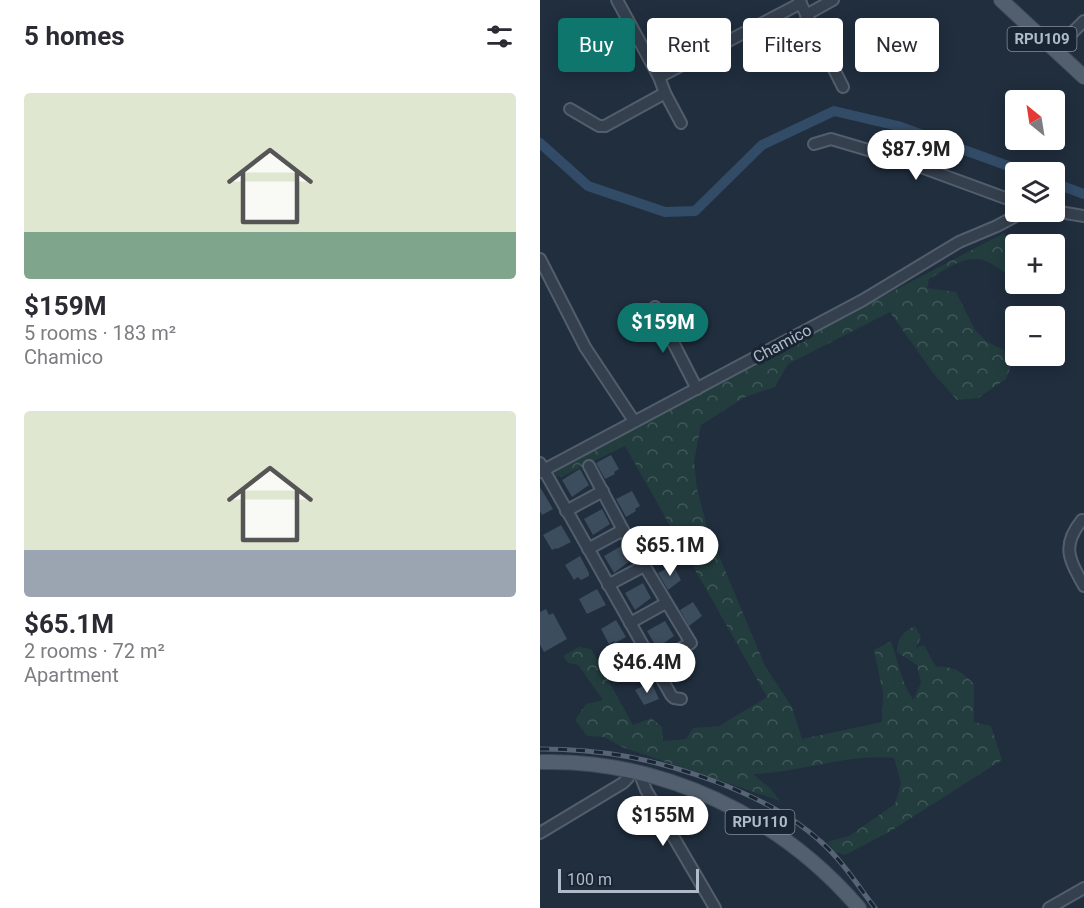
<!DOCTYPE html>
<meta charset="utf-8">
<style>
:root{--surface:#fff;--page:#f2f2f3;--text:#2b2b33;--muted:#7c7c81;--accent:#0f766e}
body{margin:0;font-family:Roboto,sans-serif;background:var(--page);color:var(--text);height:100vh;display:flex;flex-direction:column;font-size:22px;white-space:nowrap}
*{box-sizing:border-box;margin:0}
p{font-size:20px;color:var(--muted)}
.icon{flex:none;width:33px;height:33px;fill:none;stroke:currentColor;stroke-width:2;stroke-linecap:round;stroke-linejoin:round}
.map{position:relative;flex:1;overflow:hidden}
.side{display:flex;flex-direction:column;background:var(--surface);width:540px}
.side>*{flex:none}
.hud{position:absolute;left:18px;top:18px;width:435px;height:54px;display:flex;gap:12px}
.needle{width:39px;rotate:330deg}
.fabs{position:absolute;left:465px;top:90px;display:grid;gap:12px}
.fabs a{display:grid;place-items:center;width:60px;height:60px;border-radius:6px;background:var(--surface);box-shadow:0 3px 15px #0003;font-size:30px}
.scale{position:absolute;left:18px;bottom:15px;width:141px;box-sizing:border-box;padding-left:6px;border:3px solid #b0bbc9;border-top:0;font-size:16px;line-height:21px;white-space:nowrap;color:#b0bbc9;-webkit-text-stroke:4px #1a2533;paint-order:stroke}
.price{position:absolute;translate:-50% -51px;padding:0 14px;border-radius:21px;background:#fff;color:#222;font-size:20px;line-height:39px;filter:drop-shadow(0 2px 3px #0008)}
.price::after{content:'';position:absolute;left:50%;top:36px;width:18px;height:14px;margin-left:-9px;background:inherit;clip-path:polygon(0 0,100% 0,50% 100%)}
.price.selected{background:var(--accent);color:#fff}
ul{padding:0;list-style:none}
li{display:grid;align-content:center;gap:12px;height:318px;padding:0 24px}
li span{display:grid;place-items:center;height:186px;border-radius:6px;color:#555}
li>.icon{margin-inline-start:auto}
span .icon{width:108px;height:108px;fill:#fffc;stroke-width:1}
li b{font-size:26px}
h2{display:flex;justify-content:space-between;align-items:center;height:72px;padding:0 24px;font-size:26px}
.tag{padding:0 21px;border-radius:6px;background:var(--surface);box-shadow:0 3px 15px #0003;font-size:21px;line-height:54px}
.tag.selected{background:var(--accent);color:#fff}
main{display:flex;flex:1;min-height:0}
.map>svg:first-child{display:block}
.forest{fill:url(#forest-crowns)}
.lines{fill:none;stroke-linecap:round;stroke-linejoin:round}
.canal{stroke:#324b67;stroke-width:10}
.building{fill:#3c4d5d}
.minor-casing{stroke:#535e6c;stroke-width:14}
.major-casing{stroke:#3e4957;stroke-width:16}
.minor{stroke:#35404e;stroke-width:10}
.major{stroke:#525f6e;stroke-width:14}
.rail-casing{stroke:#566475;stroke-width:5}
.rail{stroke:#1a2533;stroke-width:3;stroke-dasharray:9;stroke-linecap:butt}
.labels{text-anchor:middle;stroke-width:6;stroke-linejoin:round;paint-order:stroke}
.shield{fill:#1a2533;stroke:#838e9c;stroke-width:1.5}
.shield-label{font-size:15px;font-weight:bold;fill:#b0bbc9}
.street-label{font-size:16px;fill:#b0bbc9;stroke:#1a2533}
</style>
<main>
<section class="side">
<h2>5 homes<svg class="icon" aria-label="filters" viewBox="0 0 24 24"><path d="M4 7h16M4 17h16"/><circle cx="9" cy="7" r="2"/><circle cx="15" cy="17" r="2"/></svg></h2>
<ul>
<li><span style="background:linear-gradient(#dfe7d0 75%,#7fa58c 0)"><svg class="icon" aria-label="home" viewBox="0 0 24 24"><path d="M3 11l9-7 9 7M6 9v11h12V9"/></svg></span><div><b>$159M</b><p>5 rooms · 183 m²</p><p>Chamico</p></div></li>
<li><span style="background:linear-gradient(#dfe7d0 75%,#9aa5b1 0)"><svg class="icon" aria-label="home" viewBox="0 0 24 24"><path d="M3 11l9-7 9 7M6 9v11h12V9"/></svg></span><div><b>$65.1M</b><p>2 rooms · 72 m²</p><p>Apartment</p></div></li>
</ul>
</section>
<div class="map">
<svg width="544" height="908" viewBox="0 0 544 908">
<defs>
<pattern id="forest-crowns" width="20" height="18" patternUnits="userSpaceOnUse" patternTransform="scale(1.5)"><rect width="20" height="18" fill="#233d3f"/><path d="M2 6a3 3 0 1 1 6 0M12 15a3 3 0 1 1 6 0" fill="none" stroke="#405759"/></pattern>
</defs>
<rect width="100%" height="100%" fill="#202e3e"/>
<path class="forest" d="M464,233l11,24v19l-3,1c-9,-5 -19,-14 -29,-17 -17,-6 -40,11 -54,19l-2,9 29,4 19,38 12,12 28,13 -9,24 -28,19 -21,2 -24,-27 -43,-61 -102,52 -13,23 -30,10 -44,28 -7,37 3,27 10,38 58,139 27,41 10,32 80,-17 1,-29 -9,-43 17,-9 13,42 9,17 8,-17 -4,-18 -20,-13c1,-14 5,-20 18,-26l6,11 -5,11 8,-3 12,22c16,-2 27,5 38,17v38l17,4 11,34 -113,72 -44,23 -10,-3 -8,-10 22,-6 46,-32 6,-21 -7,-25c-46,-5 -94,15 -141,16l18,15 9,12 -158,-54 -18,-10 -17,-1 -12,-16 11,-16 17,-4 -25,-35 -10,-2 -5,-7 16,-9 12,2 42,76 18,-7 11,9 1,14 23,-2 7,-11 26,-2 48,-29 -142,-251 -64,31 -6,-1v-8z"/>
<g class="lines">
<g class="canal">
<polyline points="0,143 48,186 125,212 155,211 222,145 294,111 358,126 485,172"/>
<polyline points="514,183 544,194"/>
</g>
</g>
<g class="building">
<polygon points="71,455 79,469 74,472 75,474 65,479 56,463"/>
<polygon points="40,469 49,485 32,497 22,480"/>
<polygon points="0,487 13,509 2,515 0,511"/>
<polygon points="92,491 100,506 95,509 96,511 86,517 76,499"/>
<polygon points="62,509 70,524 53,535 44,519"/>
<polygon points="21,525 31,542 17,549 17,548 12,550 3,535"/>
<polygon points="112,528 121,543 107,553 97,537"/>
<polygon points="83,545 91,560 74,573 64,556"/>
<polygon points="40,556 49,573 49,576 41,580 38,577 34,580 25,565"/>
<polygon points="133,565 141,580 128,590 118,573"/>
<polygon points="103,583 111,598 95,610 85,593"/>
<polygon points="57,589 66,605 47,614 39,599"/>
<polygon points="153,602 162,616 149,626 140,610"/>
<polygon points="6,609 9,615 13,613 27,639 4,652 0,645 0,612"/>
<polygon points="76,620 86,637 75,643 74,641 69,644 61,629"/>
<polygon points="125,621 134,636 117,648 107,631"/>
<polygon points="92,651 101,668 88,675 87,674 83,676 75,661"/>
<polygon points="145,655 153,669 135,681 126,666"/>
<polygon points="111,682 119,699 104,705 95,690"/>
</g>
<g class="lines">
<g class="minor-casing">
<g id="minor">
<polyline points="77,0 119,77 125,93 141,123"/>
<polyline points="259,0 303,87"/>
<polyline points="266,15 293,0"/>
<polyline points="515,50 544,21"/>
<polyline points="119,77 261,3"/>
<polyline points="30,109 59,126 65,126 125,93"/>
<polyline points="274,144 291,139 362,160 476,202"/>
<polyline points="514,211 544,216"/>
<polyline points="0,259 45,347 94,421"/>
<polyline points="115,307 157,389"/>
<polyline points="0,463 131,695 134,698 141,699"/>
<polyline points="49,466 83,530 151,643 113,664"/>
<polyline points="0,472 323,300 419,242 457,226 483,212"/>
<polyline points="26,511 63,491"/>
<path d="M542,520c-21,26 -13,39 2,66"/>
<polyline points="48,549 83,530"/>
<polyline points="68,585 104,566"/>
<polyline points="90,623 126,603"/>
<polyline points="99,772 106,790 175,908"/>
<polyline points="0,833 83,783 88,778 89,770"/>
<polyline points="509,908 544,888"/>
</g>
</g>
<g class="major-casing">
<g id="major">
<polyline points="461,0 544,77"/>
<path d="M0,762c122,-3 240,54 319,146"/>
</g>
</g>
<use href="#minor" class="minor"/>
<use href="#major" class="major"/>
<g class="rail-casing">
<path id="rail" d="M0,749c65,0 113,10 174,32 39,15 75,32 106,60 22,19 38,45 55,67"/>
</g>
<use href="#rail" class="rail"/>
</g>
<g class="labels">
<g class="shield">
<rect x="467.5" y="27" width="69" height="24" rx="4.5"/>
<rect x="185.5" y="810" width="69" height="24" rx="4.5"/>
</g>
<g class="shield-label">
<text x="502" y="44">RPU109</text>
<text x="220" y="827">RPU110</text>
</g>
<g class="street-label">
<text transform="translate(242 343) rotate(-28)" y="6">Chamico</text>
</g>
</g>
</svg>
<div class="fabs">
<a><svg class="needle" viewBox="-14 -14 28 28"><path d="M0-13l5 13h-10z" fill="#e53935"/><path d="M0 13l5-13h-10z" fill="#7c7c81"/></svg></a>
<a><svg class="icon" aria-label="layers" viewBox="0 0 24 24"><path d="M12 4l9 5-9 5-9-5zM3 14l9 5 9-5"/></svg></a>
<a>+</a>
<a>−</a>
</div>
<div class="scale">100 m</div>
<b class="price" style="left:376px;top:181px">$87.9M</b>
<b class="price selected" style="left:123px;top:354px">$159M</b>
<b class="price" style="left:130px;top:577px">$65.1M</b>
<b class="price" style="left:107px;top:694px">$46.4M</b>
<b class="price" style="left:123px;top:847px">$155M</b>
<div class="hud">
<a class="tag selected">Buy</a>
<a class="tag">Rent</a>
<a class="tag">Filters</a>
<a class="tag">New</a>
</div>
</div>
</main>
